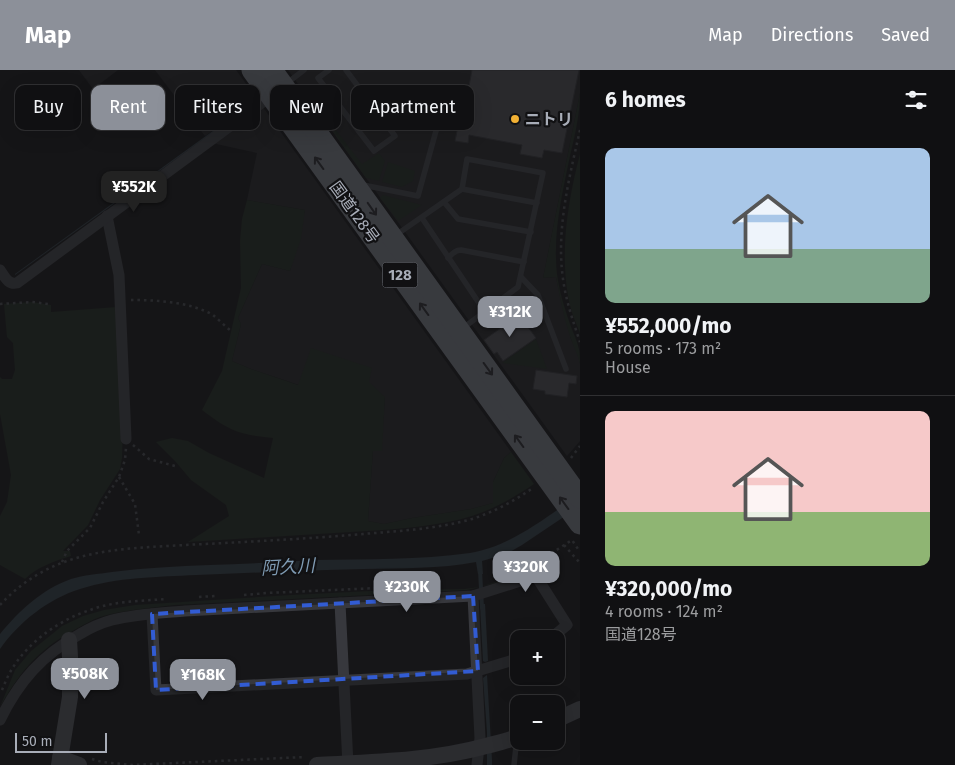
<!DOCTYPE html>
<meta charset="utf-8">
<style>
:root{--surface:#101012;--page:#1e1e20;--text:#f1f3f6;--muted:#9c9d9f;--line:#303032;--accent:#8c9099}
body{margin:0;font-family:"Fira Sans","Noto Sans JP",sans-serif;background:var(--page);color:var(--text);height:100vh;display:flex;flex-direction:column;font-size:19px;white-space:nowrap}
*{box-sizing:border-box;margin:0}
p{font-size:16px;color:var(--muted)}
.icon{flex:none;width:28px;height:28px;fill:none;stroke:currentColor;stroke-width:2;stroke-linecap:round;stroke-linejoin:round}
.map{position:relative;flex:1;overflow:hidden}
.sheet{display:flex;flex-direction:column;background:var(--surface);width:375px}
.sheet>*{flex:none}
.top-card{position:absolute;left:15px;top:15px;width:475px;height:45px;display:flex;gap:10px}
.buttons{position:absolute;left:510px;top:560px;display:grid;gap:10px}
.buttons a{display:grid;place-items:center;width:55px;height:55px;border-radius:10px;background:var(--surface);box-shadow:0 5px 20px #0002,0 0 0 1px var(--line);font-size:25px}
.scale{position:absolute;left:15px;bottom:12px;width:92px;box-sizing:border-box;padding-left:5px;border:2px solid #a8adb8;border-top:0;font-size:14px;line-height:18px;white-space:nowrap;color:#a8adb8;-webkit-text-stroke:4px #111113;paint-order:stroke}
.price{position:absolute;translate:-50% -42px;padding:0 11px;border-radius:10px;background:var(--accent);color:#fff;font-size:16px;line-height:32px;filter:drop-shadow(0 1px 2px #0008)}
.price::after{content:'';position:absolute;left:50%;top:30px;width:15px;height:11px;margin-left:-8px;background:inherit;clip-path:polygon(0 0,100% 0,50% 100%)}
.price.on{background:#222;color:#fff}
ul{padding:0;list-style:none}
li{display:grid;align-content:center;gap:10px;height:265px;padding:0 25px}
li+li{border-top:1px solid var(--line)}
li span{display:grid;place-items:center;height:155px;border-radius:10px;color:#555}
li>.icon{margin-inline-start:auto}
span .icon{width:90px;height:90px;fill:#fffc;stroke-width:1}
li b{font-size:21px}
h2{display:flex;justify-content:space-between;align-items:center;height:60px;padding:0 25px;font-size:21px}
.chip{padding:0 18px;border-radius:10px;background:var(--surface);box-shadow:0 5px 20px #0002,0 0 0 1px var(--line);font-size:18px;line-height:45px}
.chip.on{background:var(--accent);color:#fff}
header{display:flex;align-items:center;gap:30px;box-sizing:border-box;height:70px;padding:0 25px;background:var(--accent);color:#fff}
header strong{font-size:24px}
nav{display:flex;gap:28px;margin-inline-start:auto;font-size:18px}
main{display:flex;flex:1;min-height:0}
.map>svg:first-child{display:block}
.built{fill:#222225}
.green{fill:#1e261f}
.water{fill:#2c353c}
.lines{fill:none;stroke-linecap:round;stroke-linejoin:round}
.stream{stroke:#2c353c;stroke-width:4}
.building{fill:#404145;stroke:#303034}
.path{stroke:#3d3f44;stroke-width:2.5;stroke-dasharray:2.5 4;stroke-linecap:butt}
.lane{stroke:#37383d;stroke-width:5.5}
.street{stroke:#37383d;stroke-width:11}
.secondary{stroke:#45474d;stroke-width:16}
.highway{stroke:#63666e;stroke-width:21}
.oneway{stroke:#26262a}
.marked{fill:none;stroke:#325cd3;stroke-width:4;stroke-dasharray:10 6;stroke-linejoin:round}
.poi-dot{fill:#f2b134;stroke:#111113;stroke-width:2}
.labels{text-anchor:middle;stroke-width:4.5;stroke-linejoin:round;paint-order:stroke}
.shield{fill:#111113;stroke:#7b7e86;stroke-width:1}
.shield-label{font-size:15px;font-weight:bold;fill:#a8adb8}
.poi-label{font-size:16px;font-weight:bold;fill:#a8adb8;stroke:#111113;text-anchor:start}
.street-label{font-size:16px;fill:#a8adb8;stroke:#111113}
.water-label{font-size:18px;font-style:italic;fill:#7f9bb3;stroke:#111113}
</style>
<header>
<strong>Map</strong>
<nav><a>Map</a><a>Directions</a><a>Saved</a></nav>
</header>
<main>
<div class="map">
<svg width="580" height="695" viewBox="0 0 580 695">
<rect width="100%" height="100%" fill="#161618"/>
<g class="built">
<polygon points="79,0 118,0 93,19"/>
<polygon points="155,0 236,0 257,29 205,66"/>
<polygon points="288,0 580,0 580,23 543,208 556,207 562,235 571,269 578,284 580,294 580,371 567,386"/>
<polygon points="262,36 511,382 504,388 493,412 493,433 471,439 412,448 384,454 368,451 373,380 381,381 385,327 299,315 251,299 232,291 241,254 238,248 262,194 290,201 305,140 247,130 257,83 212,73"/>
</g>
<g class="green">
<path d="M580,23c0,21 -5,42 -10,63 -7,34 -15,68 -14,102 0,22 6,42 13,63 3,9 8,19 10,28 1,5 1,11 1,15 -2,-9 -6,-16 -9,-25 -7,-20 -11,-41 -15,-62l-13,1z"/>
<polygon points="336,60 362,94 379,83 385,91 379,111 366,108 333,62"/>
<path d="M580,84v179c-5,-12 -10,-24 -12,-37 -8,-47 0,-96 12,-142z"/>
<polygon points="388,92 415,101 413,111 402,117 382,112"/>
<polygon points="383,125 422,135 398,151 380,128"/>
<path d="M247,130l58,10 -4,29 -11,32 -28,-7 -24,54 3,6 -9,37 19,8 47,16 13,-37 61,20 -3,14 16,15 -3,54h-9l-5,70 16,3 28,-6 59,-9 22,-6v-21l11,-24 7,-6 23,32c-19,13 -40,25 -62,32 -32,10 -72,13 -105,15l-179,11 41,-26 -3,-11 -35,-25 -16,-19 -19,-19 16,-4 16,3 21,12 55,25 9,-40c-10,-1 -20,-2 -31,-5 -15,-4 -28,-14 -40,-23l20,-39 19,-83 -1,-47 2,-22z"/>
<path d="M32,232l19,3v7l66,-5 6,119 -1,32 -2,11 -20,31 -12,25 -25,26h7l1,5c-16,5 -34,11 -46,23l-25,-14v-49l7,-14 4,-27 -11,-61v-37l2,2h10l3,-9 -1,-12 -1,-15 -6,-6 -3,-33z"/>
<polygon points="536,269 547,299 502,293"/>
<path d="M538,498c-22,9 -47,17 -71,22l-292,15c-25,3 -51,5 -75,12 -9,3 -16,8 -24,12 -38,21 -55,41 -76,78l15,-37 16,-19 31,-25 21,-10 21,-6 31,-5 156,-10 79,-4 94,-2 16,-2z"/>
</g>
<g class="water">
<polygon points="257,29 258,30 15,205 15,204"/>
<path d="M580,424v12l-58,39 -16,9 -24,7 1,13h-5l-2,-12c-35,7 -77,6 -113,7 -56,1 -111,4 -167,6 -38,2 -79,2 -116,14 -32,10 -61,33 -80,60v-15c20,-24 41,-44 71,-55 13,-4 27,-5 41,-7 33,-4 65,-6 98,-7 35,-1 70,-3 106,-5 51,-1 103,0 154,-7 42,-7 76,-36 110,-59z"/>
<polygon points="480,534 485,534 488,591 485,592 483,591"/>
<polygon points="487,605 492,690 492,695 487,695 487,662 483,608"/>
</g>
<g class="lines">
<polyline class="stream" points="480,500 482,538"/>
</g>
<g class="building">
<polygon points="472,0 579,0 562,83 544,80 542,88 520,84 522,75 469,65 468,73 455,71 463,32 466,32"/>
<polygon points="519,245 536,268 503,291 497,282 494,284 484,270"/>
<polygon points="536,300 577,306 576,314 569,313 567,327 545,324 545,321 533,319"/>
</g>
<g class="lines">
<g class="path">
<path d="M580,60c-11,49 -24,99 -17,149 3,22 10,42 17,63"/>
<path d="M131,230c25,0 60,2 82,15 6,5 12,11 18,16"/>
<polyline points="0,234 32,232 48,234"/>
<polyline points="133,375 149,389 175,396"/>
<polyline points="571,388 580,376"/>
<polyline points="119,407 135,434 139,465"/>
<polyline points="564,475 580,493"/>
<polyline points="62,492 67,481 90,458 103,432 119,407 125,390 126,378"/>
<polyline points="535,494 572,470 580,482"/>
<polyline points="244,525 267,523 400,517"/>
<polyline points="199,527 216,526"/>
<path d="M0,535c52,-56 115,-56 185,-60 60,-3 119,-6 178,-11 36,-3 74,-5 109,-15 22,-7 42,-18 61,-31"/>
<path d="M2,620c3,-7 6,-15 10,-21 16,-27 49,-50 78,-59 24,-9 51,-9 76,-11"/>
<polyline points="92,689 102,692 132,695 305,687"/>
</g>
<g class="lane">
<polyline points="329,0 318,8 374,81 395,66 346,0"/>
<polyline points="287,13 304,0"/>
<polyline points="363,115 418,126 439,50"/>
<polyline points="462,119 537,133"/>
<polyline points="444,132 458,149 531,162"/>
<polyline points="422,148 485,242"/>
<polyline points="396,165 462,119 467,89 543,103 518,217 463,258"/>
<path d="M448,188c4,-4 7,-8 13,-8l63,12"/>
<polyline points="521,207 538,225 566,299"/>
<polyline points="514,695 516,676 516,670"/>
</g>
<g class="street">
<polyline points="107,146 119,205 126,369"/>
<path d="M0,200c5,7 8,15 17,13l254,-187"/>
<polyline points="473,526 480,668 477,695"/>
<polyline points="340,533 348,695"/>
<polyline points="152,544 156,620 467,604 513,590 519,587"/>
<path d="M0,650c19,-39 42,-65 80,-86 10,-6 21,-11 32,-14 24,-6 49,-7 73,-9l288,-15 63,-20 31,49 -17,14"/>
</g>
<g class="secondary">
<polyline points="556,650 580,639"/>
<polyline points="60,688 79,695"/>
<polyline points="59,695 70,627 70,587 69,570"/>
<path d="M317,695c57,-3 114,-4 169,-19 11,-3 22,-5 33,-10"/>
</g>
<g class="highway">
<polyline points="252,0 580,454"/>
<polyline points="272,0 580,428"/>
</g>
</g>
<defs><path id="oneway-shaft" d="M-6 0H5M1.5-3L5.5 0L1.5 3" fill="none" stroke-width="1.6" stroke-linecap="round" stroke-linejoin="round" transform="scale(1.25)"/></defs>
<g class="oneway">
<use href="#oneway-shaft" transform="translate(319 93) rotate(-126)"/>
<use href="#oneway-shaft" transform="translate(372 139) rotate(55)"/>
<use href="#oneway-shaft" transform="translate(424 239) rotate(-126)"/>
<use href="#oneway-shaft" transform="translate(488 299) rotate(54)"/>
<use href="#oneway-shaft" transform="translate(519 371) rotate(-126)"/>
<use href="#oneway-shaft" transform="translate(564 433) rotate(-126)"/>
</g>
<path d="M0 0H580V695H0ZM473,526l5,75 -322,19 -4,-76z" fill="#161618" fill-opacity=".55" fill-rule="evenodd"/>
<path class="marked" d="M473,526l5,75 -322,19 -4,-76z"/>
<circle class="poi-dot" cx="515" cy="49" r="5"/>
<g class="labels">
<rect class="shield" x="382.5" y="192.5" width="35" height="25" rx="4"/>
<g class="shield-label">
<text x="400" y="210">128</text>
</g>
<g class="poi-label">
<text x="525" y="55">ニトリ</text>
</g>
<g class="street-label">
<text transform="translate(355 142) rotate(54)" y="6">国道128号</text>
</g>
<g class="water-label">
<text transform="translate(288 497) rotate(-3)" y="6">阿久川</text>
</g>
</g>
</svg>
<div class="buttons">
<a>+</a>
<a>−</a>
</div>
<div class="scale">50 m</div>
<b class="price on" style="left:134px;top:143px">¥552K</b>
<b class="price" style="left:510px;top:268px">¥312K</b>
<b class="price" style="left:526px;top:523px">¥320K</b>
<b class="price" style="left:407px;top:543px">¥230K</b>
<b class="price" style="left:85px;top:630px">¥508K</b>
<b class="price" style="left:203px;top:631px">¥168K</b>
<div class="top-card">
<a class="chip">Buy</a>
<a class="chip on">Rent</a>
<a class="chip">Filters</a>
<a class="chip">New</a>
<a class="chip">Apartment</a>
</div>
</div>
<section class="sheet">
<h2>6 homes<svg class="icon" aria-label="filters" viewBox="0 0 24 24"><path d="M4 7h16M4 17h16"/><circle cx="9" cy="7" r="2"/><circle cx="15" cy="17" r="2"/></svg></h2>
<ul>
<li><span style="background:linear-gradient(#a9c7e8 65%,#7fa58c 0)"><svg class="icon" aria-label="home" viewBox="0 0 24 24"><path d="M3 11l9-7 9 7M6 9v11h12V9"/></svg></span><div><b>¥552,000/mo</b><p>5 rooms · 173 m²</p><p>House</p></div></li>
<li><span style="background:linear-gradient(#f6c9c9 65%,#8fb573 0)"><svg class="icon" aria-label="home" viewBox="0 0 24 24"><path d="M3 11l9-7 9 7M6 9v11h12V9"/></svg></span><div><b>¥320,000/mo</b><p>4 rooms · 124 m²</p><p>国道128号</p></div></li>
</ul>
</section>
</main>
